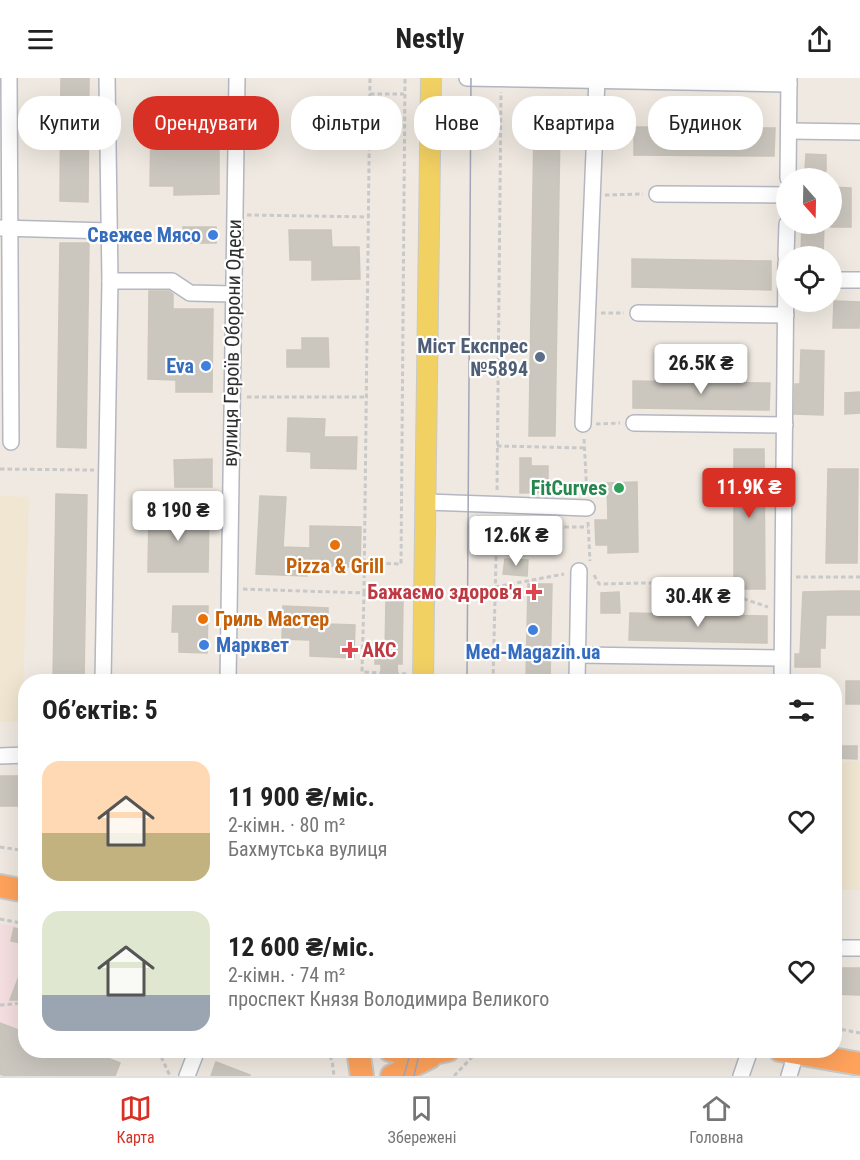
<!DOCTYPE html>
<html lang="uk">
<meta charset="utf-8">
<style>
:root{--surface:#fff;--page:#f6f6f6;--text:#222;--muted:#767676;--line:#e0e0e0;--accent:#d93025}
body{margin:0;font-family:"Roboto Condensed",sans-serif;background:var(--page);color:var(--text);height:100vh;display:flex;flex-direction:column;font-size:22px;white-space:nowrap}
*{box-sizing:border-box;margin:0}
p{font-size:20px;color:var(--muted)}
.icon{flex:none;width:33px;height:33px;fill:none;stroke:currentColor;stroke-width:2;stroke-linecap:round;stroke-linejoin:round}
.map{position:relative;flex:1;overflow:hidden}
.sheet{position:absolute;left:18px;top:596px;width:824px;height:384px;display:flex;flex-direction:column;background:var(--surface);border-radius:24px;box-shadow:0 6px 24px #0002}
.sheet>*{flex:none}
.banner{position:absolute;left:18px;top:18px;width:825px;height:54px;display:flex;gap:12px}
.needle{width:39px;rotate:160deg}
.tools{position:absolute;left:776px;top:90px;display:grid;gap:12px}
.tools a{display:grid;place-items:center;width:66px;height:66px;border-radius:50%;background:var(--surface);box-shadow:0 6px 24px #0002;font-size:30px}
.price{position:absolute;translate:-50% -51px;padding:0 14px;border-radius:6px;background:#fff;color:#222;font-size:20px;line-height:39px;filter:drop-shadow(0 2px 3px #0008)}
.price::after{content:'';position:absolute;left:50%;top:36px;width:18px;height:14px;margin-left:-9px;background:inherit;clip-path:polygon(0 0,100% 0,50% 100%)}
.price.current{background:var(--accent);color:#fff}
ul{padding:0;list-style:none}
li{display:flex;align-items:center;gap:18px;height:150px;padding:0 24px}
li span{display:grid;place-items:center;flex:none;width:168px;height:120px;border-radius:18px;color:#555}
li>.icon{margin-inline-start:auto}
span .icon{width:72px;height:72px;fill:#fffc;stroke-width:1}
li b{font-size:26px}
h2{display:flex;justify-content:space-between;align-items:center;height:72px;padding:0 24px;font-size:26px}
.chip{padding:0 21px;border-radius:24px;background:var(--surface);box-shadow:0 6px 24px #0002;font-size:21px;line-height:54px}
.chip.current{background:var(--accent);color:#fff}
header{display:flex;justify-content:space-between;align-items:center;height:78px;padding:0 24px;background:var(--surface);font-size:27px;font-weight:700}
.menu{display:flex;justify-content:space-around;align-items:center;height:84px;border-top:2px solid var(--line);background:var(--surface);font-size:16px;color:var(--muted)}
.menu a{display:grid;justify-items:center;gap:3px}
.menu .current{color:var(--accent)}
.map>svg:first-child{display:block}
.education{fill:#f0e6d1}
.medical{fill:#f5dfe0}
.building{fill:#cbc7bf;stroke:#cbc5ba;stroke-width:1.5}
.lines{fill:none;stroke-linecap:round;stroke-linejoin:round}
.minor-casing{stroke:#b4b7c1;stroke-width:18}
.major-casing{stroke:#c9c9c9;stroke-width:22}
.highway-casing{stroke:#c9c9c9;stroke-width:26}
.path{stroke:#c9c9c9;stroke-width:3;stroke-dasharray:4.5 3;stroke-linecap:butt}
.minor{stroke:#fff;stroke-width:15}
.major{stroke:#f2d163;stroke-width:20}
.highway{stroke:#ffa35c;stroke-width:22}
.tram{stroke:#a3a6b8;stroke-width:1.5}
.shop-dot{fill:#3f7fe0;stroke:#fff;stroke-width:2}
.service-dot{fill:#5c6f8a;stroke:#fff;stroke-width:2}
.leisure-dot{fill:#2e9e5b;stroke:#fff;stroke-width:2}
.food-dot{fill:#e8710a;stroke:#fff;stroke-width:2}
.health-dot{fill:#e0444e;stroke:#fff;stroke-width:2}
.labels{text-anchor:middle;stroke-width:4.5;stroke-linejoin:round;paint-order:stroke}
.shop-label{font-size:20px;font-weight:bold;fill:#366cbe;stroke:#fff;text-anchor:end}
.street-label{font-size:20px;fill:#2e2e2e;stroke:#fff}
.service-label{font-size:20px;font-weight:bold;fill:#4e5e75;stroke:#fff;text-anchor:end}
.leisure-label{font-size:20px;font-weight:bold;fill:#27864d;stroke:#fff;text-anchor:end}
.food-label{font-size:20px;font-weight:bold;fill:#c56008;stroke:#fff}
.health-label{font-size:20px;font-weight:bold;fill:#be3a42;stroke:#fff;text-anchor:end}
</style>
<header><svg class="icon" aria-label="menu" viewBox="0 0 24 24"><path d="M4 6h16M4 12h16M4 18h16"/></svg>Nestly<svg class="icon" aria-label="share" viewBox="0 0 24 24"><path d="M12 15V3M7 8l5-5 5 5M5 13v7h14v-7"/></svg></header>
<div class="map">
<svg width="860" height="998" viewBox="0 0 860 998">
<rect width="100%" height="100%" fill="#efe9e1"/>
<g class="education">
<polygon points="0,418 29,419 22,644 0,644"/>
<polygon points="860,683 860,812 834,812 834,685"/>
</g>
<polygon class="medical" points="0,846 25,850 26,972 91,972 120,985 115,998 0,998"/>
<g class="building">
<polygon points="61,0 89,0 88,124 60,123"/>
<polygon points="172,35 219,35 219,116 174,117 174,108 150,108 151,48 172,48"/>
<polygon points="534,49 560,49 555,358 529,358"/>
<polygon points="634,49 775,50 774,78 634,77"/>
<polygon points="806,76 826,77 826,93 805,93"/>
<polygon points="831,109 851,110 851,149 831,149"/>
<polygon points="802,146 824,146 823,178 801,178"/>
<rect x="183" y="149" width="33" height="16"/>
<polygon points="289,152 331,152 332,169 359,169 360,201 312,202 312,182 290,182"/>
<polygon points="60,165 89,165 86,370 57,369"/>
<polygon points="632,181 771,183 771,212 632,209"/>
<polygon points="149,213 169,213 173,216 173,231 213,231 212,314 176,314 176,302 148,301"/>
<polygon points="834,223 860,224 859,250 833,250"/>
<polygon points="302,260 328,260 329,289 287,289 287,272 302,272"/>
<polygon points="801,272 824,273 823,337 794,336 795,306 800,306"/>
<polygon points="633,303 770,305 769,332 633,330"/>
<polygon points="860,314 860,335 845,336 845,315"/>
<polygon points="288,340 325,341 324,359 357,359 356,391 311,390 311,374 287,373"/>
<polygon points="734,371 764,371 765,511 734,511"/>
<polygon points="520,380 531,380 531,388 548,388 548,403 559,403 559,414 520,415"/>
<polygon points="212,381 212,409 175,409 174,382"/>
<polygon points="828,391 858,391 857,485 826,485"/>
<polygon points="637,404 638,474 608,475 608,467 596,467 595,442 608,442 607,405"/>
<polygon points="56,416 87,417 84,603 53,603"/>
<polygon points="260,418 286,419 283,469 310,470 310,448 361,449 360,489 308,488 307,498 256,496"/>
<polygon points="149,434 209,434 208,494 148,494"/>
<polygon points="505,481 528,482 527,498 503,496"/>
<polygon points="528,506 552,506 550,603 526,603"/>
<polygon points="845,513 860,513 860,537 826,537 825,570 820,570 820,589 795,589 795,576 800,576 803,514"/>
<polygon points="619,514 620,535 601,535 601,515"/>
<polygon points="386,522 403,522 402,586 397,586 398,603 381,603 381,586 375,586 375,575 385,575"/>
<polygon points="173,528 208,528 207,575 179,574 179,554 172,554"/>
<polygon points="283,528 328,530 328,546 355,547 354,580 310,578 310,562 282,561"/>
<polygon points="630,535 767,538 767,565 629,562"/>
<rect x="846" y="603" width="14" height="23"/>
<polygon points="834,668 857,668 857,681 834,680"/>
<rect x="0" y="698" width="26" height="30"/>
<polygon points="14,850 26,853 26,866 11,863"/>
<polygon points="24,885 26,922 10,922"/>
<polygon points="834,890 860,890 860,917 834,916"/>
<polygon points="0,945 26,955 26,972 88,972 120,985 115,998 6,998 0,996"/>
<polygon points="216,984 250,997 250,998 211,998"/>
</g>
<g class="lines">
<g class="minor-casing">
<g id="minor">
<polyline points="9,0 11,364"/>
<polyline points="467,0 789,6"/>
<polyline points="789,53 860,54"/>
<polyline points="788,100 789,0"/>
<polyline points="657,116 786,117"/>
<polyline points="1,150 109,153"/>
<polyline points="786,178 787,146"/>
<polyline points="831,202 860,202"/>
<polyline points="110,203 172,203 190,215 232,216"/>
<polyline points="638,235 786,237"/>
<polyline points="634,345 785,347"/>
<polyline points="583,346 597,0"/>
<polyline points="427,424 587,430"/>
<polyline points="578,577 782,580"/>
<polyline points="103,603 110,203 107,0"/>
<polyline points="228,603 237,0"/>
<polyline points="577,603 579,493"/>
<polyline points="782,603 786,184"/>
<polyline points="0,678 26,677"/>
<polyline points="834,870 860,870"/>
<polyline points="187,998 197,972"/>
<polyline points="741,998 750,972"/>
<polyline points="789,998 796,975"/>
</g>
</g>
<g class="major-casing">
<polyline id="major" points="423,603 431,0"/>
</g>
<g class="highway-casing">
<g id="highway">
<polyline points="0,808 26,813"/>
<polyline points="358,972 362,998"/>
<polyline points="390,972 419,978 448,972"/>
<polyline points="780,972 860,986"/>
<polyline points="392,998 430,979"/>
</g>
</g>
<g class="path">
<polyline points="370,16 404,16"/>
<polyline points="605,117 643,116"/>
<polyline points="247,137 369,139"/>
<polyline points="601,235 624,235"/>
<polyline points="247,319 368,319"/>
<polyline points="596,346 620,345"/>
<polyline points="584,361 587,417"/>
<polyline points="497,368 585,370"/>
<polyline points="0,391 94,392"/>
<polyline points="497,412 501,14"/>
<polyline points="588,444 590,483"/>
<polyline points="497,449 588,449"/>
<polyline points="364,485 401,486 405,0"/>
<polyline points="594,497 599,506 694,504 768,529"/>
<polyline points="796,499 860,499"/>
<polyline points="495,509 564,496"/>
<polyline points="243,511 364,515 362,594 408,596"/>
<polyline points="364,515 370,0"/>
<polyline points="439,598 493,601"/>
<polyline points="493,603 497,440"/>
<polyline points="0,769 26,773"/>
<polyline points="0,841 26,846"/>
<polyline points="0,927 26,925"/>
<polyline points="834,950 860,955"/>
<polyline points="158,972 170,998"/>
<polyline points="325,972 332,982 334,998"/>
<polyline points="682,972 733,979"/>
<polyline points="454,998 476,975 484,972"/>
</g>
<use href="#minor" class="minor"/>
<use href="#major" class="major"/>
<use href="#highway" class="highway"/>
<g class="tram">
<polyline points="467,603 471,0"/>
<polyline points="404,998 411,972"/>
<polyline points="414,998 420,972"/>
</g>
</g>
<g class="shop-dot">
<circle cx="213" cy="157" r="6"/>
<circle cx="206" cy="288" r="6"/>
<circle cx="533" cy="552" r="6"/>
<circle cx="204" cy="567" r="6"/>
</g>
<circle class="service-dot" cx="540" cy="279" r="6"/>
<circle class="leisure-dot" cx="619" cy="410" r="6"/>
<g class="food-dot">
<circle cx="335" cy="467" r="6"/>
<circle cx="203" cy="541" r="6"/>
</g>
<g class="health-dot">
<path d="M531 505h6v6h6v6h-6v6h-6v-6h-6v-6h6z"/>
<path d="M347 563h6v6h6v6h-6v6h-6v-6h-6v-6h6z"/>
</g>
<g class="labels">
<g class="shop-label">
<text x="201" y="164">Свежее Мясо</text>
<text x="194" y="295">Eva</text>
<text x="216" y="574" text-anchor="start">Марквет</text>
<text x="533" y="581" text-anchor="middle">Med-Magazin.ua</text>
</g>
<g class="street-label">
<text transform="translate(232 265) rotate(-89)" y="7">вулиця Героїв Оборони Одеси</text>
</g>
<g class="service-label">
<text x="528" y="275">Міст Експрес<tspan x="528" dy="23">№5894</tspan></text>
</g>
<g class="leisure-label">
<text x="607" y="417">FitCurves</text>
</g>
<g class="food-label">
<text x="335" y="495">Pizza &amp; Grill</text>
<text x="215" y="548" text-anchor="start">Гриль Мастер</text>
</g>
<g class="health-label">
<text x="522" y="521">Бажаємо здоров'я</text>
<text x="362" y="579" text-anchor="start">АКС</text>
</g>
</g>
</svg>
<div class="tools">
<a><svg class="needle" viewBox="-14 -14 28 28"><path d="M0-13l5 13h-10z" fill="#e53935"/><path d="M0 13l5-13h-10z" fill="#767676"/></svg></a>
<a><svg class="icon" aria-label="locate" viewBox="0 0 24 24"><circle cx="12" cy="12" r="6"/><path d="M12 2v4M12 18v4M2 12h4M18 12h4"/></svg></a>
</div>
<b class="price" style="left:701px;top:317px">26.5K ₴</b>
<b class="price current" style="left:749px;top:441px">11.9K ₴</b>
<b class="price" style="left:178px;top:464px">8 190 ₴</b>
<b class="price" style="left:516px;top:489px">12.6K ₴</b>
<b class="price" style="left:698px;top:550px">30.4K ₴</b>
<div class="banner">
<a class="chip">Купити</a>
<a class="chip current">Орендувати</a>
<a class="chip">Фільтри</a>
<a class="chip">Нове</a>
<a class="chip">Квартира</a>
<a class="chip">Будинок</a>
</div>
<section class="sheet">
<h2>Об’єктів: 5<svg class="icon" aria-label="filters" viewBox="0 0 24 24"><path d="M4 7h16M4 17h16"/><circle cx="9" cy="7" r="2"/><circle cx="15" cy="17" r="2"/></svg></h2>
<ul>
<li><span style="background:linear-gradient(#ffd9b3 60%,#c2b280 0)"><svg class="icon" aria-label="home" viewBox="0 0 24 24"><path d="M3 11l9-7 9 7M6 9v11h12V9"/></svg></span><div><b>11 900 ₴/міс.</b><p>2-кімн. · 80 m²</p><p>Бахмутська вулиця</p></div><svg class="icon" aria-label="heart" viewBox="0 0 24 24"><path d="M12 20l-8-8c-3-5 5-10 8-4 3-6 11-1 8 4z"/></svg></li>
<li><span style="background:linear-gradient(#dfe7d0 70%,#9aa5b1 0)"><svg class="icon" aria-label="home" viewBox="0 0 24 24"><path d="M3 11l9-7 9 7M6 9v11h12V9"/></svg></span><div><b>12 600 ₴/міс.</b><p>2-кімн. · 74 m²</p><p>проспект Князя Володимира Великого</p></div><svg class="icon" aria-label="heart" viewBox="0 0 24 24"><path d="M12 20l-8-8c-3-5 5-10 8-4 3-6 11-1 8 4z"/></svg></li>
</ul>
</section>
</div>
<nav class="menu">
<a class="current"><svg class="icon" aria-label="map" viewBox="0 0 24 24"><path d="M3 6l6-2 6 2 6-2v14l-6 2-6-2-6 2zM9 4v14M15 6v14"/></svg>Карта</a>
<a><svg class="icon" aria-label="saved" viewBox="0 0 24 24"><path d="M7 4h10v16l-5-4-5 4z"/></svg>Збережені</a>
<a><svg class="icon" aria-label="home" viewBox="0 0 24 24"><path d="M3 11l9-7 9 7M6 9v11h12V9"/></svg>Головна</a>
</nav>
